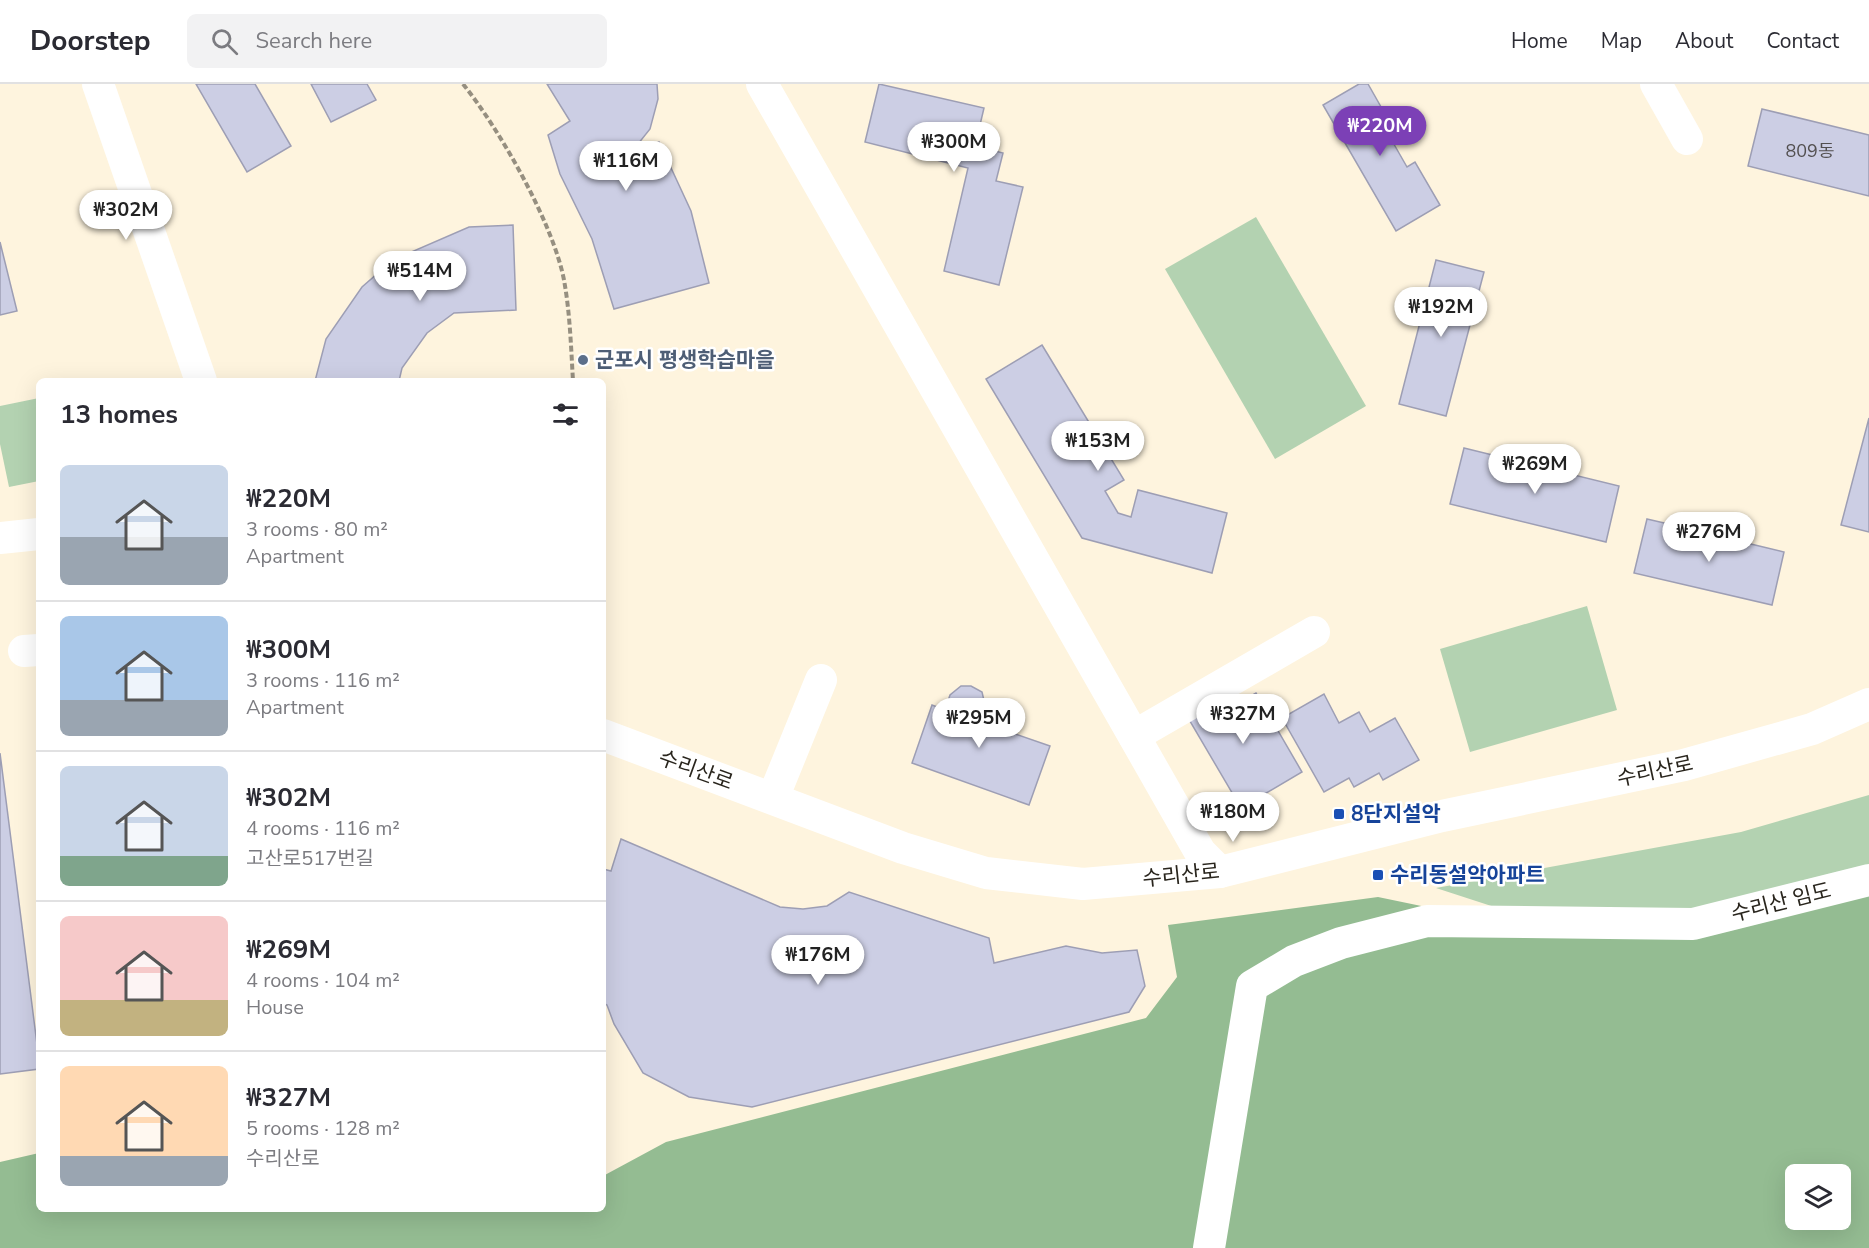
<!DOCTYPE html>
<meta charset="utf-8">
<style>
:root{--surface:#fff;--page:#f2f2f3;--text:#2b2b33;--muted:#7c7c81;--line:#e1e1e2;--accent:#7c40b6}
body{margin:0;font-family:"Nunito Sans","Noto Sans KR",sans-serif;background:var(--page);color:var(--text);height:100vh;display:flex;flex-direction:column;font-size:22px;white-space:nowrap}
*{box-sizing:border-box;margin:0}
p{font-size:20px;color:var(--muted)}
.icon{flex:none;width:33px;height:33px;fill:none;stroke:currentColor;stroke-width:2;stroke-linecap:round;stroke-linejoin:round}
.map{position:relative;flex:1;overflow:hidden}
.details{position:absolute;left:36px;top:294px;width:570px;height:834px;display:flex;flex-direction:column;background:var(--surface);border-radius:9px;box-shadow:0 6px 24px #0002}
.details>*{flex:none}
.tools{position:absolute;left:1785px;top:1080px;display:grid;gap:12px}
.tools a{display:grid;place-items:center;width:66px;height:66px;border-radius:9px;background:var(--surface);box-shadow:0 6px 24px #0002;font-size:30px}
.price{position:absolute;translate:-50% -51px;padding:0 14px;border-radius:21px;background:#fff;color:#222;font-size:20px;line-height:39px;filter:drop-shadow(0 2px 3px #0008)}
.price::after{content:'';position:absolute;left:50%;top:36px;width:18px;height:14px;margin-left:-9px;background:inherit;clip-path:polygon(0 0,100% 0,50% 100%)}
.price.on{background:var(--accent);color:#fff}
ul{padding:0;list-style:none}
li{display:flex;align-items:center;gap:18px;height:150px;padding:0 24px}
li+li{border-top:2px solid var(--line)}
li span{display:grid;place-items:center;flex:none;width:168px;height:120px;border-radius:9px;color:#555}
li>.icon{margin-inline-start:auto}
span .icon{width:72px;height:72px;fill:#fffc;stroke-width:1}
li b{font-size:26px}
h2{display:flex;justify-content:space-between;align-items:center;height:72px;padding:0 24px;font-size:26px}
header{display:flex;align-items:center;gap:36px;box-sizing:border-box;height:84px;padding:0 30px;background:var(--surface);border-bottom:2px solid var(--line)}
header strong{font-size:28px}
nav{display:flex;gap:33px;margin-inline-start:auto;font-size:21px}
.search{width:420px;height:54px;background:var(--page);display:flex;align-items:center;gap:15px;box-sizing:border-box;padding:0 21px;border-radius:9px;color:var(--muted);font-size:22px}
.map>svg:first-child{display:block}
.green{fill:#b3d2b1}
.forest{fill:#94bc92;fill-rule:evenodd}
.building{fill:#cccee4;stroke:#9d9eb4;stroke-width:1.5}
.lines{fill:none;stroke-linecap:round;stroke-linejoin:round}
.path{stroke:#968f80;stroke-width:4;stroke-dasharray:6 3;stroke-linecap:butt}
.minor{stroke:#fff;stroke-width:32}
.service-dot{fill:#5c6f8a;stroke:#fff;stroke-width:2}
.transit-dot{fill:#1a4fb4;stroke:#fff;stroke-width:2}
.labels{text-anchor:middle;stroke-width:5;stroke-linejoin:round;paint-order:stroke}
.number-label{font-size:18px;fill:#524f4f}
.service-label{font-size:21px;font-weight:bold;fill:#4e5e75;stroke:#fff;text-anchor:start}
.street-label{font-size:21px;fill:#29251d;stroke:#fff}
.transit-label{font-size:21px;font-weight:bold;fill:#164399;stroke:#fff;text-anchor:start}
</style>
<header>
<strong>Doorstep</strong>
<div class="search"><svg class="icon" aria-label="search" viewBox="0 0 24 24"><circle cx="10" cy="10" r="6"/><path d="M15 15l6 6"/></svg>Search here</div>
<nav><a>Home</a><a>Map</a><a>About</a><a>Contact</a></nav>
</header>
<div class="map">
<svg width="1869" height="1164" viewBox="0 0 1869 1164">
<rect width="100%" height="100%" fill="#fef4de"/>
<g class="green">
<polygon points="1256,133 1366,322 1275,375 1165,185"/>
<polygon points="39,314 39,397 9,403 0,360 0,322"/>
<polygon points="1587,522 1617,626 1470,668 1440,565"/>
<polygon points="1869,711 1869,789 1692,828 1519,831 1436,804 1741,748"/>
</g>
<path class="forest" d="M1869,796v368h-1869v-86l39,-9v56h564v-33l63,-34 480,-124 31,-41 -9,-52 210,-28 183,38zM1796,1090h44v46h-44z"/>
<g class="building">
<polygon points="196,0 255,0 291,62 247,88"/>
<polygon points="311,0 367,0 376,16 331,38"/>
<polygon points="547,0 657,0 658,15 650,45 630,70 659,58 691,127 709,199 614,225 592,155 560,90 548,51 570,37"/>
<polygon points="879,0 984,24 975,62 1003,69 996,97 1023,103 999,201 944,187 968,84 865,58"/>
<polygon points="1359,0 1368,0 1389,37 1383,41 1407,83 1415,78 1440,121 1396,147 1323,21"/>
<polygon points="1762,25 1869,51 1869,112 1748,82"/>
<polygon points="513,141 516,226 454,229 427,249 402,284 399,297 315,297 326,255 362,203 393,176 469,143"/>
<polygon points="0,158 17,227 0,231"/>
<polygon points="1436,176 1484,188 1446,332 1399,320"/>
<polygon points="1042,261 1124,396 1105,407 1118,429 1131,433 1138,406 1227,429 1212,489 1082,454 986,295"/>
<polygon points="1869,334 1869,448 1841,441"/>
<polygon points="1464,364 1619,402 1606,458 1450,420"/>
<polygon points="1647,435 1699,447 1697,456 1732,465 1734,456 1784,468 1772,521 1634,489"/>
<polygon points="961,602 971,602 982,608 986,625 981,638 1050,662 1029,721 912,679 932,621 945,626 950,611"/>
<polygon points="1222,605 1233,622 1256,609 1302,688 1241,724 1184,627"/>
<polygon points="1324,610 1339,639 1359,628 1370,648 1395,634 1419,676 1383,696 1379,689 1354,703 1349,694 1324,708 1282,634"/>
<polygon points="0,669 39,976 39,985 0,990"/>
<polygon points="621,755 780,823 803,825 827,822 849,808 989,854 994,879 1066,862 1102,869 1137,866 1145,902 1129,928 752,1023 689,1013 643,989 614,940 607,921 603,919 603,785 611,787"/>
</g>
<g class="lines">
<path class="path" d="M463,0c37,46 90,139 101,196 6,33 7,67 9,101"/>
<g class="minor">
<polyline points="98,0 201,297"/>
<polyline points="762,0 1200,768 1220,788"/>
<polyline points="1656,0 1687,55"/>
<polyline points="0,454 39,450"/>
<polyline points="24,567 39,566"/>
<polyline points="603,651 903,764 986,789 1083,800 1220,788 1442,732 1684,681 1812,645 1869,620"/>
<polyline points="1134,652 1314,548"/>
<polyline points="773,714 821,596"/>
<polyline points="1209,1164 1252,902 1294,877 1341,859 1427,837 1693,840 1869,796"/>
</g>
</g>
<circle class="service-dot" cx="583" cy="276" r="6"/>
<g class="transit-dot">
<rect x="1333" y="724" width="12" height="12" rx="3"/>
<rect x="1372" y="785" width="12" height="12" rx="3"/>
</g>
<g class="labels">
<g class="number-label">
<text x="1810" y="73">809동</text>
</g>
<g class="service-label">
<text x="595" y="283">군포시 평생학습마을</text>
</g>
<g class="street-label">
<text transform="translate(696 686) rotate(20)" y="7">수리산로</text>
<text transform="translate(1655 687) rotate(-12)" y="7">수리산로</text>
<text transform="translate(1181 791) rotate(-6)" y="7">수리산로</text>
<text transform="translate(1781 818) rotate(-14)" y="7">수리산 임도</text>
</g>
<g class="transit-label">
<text x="1351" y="737">8단지설악</text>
<text x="1390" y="798">수리동설악아파트</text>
</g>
</g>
</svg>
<div class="tools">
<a><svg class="icon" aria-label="layers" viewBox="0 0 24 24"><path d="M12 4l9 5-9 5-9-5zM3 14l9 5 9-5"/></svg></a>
</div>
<b class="price on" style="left:1380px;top:73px">₩220M</b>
<b class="price" style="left:954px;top:89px">₩300M</b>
<b class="price" style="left:626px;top:108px">₩116M</b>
<b class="price" style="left:126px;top:157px">₩302M</b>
<b class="price" style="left:420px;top:218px">₩514M</b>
<b class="price" style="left:1441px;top:254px">₩192M</b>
<b class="price" style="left:1098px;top:388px">₩153M</b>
<b class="price" style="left:1535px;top:411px">₩269M</b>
<b class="price" style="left:1709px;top:479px">₩276M</b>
<b class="price" style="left:1243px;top:661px">₩327M</b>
<b class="price" style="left:979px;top:665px">₩295M</b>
<b class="price" style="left:1233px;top:759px">₩180M</b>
<b class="price" style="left:818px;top:902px">₩176M</b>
<section class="details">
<h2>13 homes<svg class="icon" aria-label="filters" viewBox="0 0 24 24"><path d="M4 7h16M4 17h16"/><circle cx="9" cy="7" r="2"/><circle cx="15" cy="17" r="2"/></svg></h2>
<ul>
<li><span style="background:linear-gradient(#c9d6e8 60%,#9aa5b1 0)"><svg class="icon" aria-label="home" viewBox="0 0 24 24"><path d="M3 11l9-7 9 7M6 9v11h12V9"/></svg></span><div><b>₩220M</b><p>3 rooms · 80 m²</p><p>Apartment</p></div></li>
<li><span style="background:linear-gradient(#a9c7e8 70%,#9aa5b1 0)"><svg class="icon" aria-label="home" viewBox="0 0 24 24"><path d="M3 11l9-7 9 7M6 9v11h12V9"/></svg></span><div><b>₩300M</b><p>3 rooms · 116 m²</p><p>Apartment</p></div></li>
<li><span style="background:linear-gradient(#c9d6e8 75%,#7fa58c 0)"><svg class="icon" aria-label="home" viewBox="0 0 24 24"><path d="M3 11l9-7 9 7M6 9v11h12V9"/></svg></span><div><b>₩302M</b><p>4 rooms · 116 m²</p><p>고산로517번길</p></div></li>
<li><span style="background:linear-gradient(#f6c9c9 70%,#c2b280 0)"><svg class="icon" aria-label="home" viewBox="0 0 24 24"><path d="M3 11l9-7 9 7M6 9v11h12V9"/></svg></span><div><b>₩269M</b><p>4 rooms · 104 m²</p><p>House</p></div></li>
<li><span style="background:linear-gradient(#ffd9b3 75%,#9aa5b1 0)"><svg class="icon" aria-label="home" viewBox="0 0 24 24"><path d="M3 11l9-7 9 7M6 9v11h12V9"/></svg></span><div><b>₩327M</b><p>5 rooms · 128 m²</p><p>수리산로</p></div></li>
</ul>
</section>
</div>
